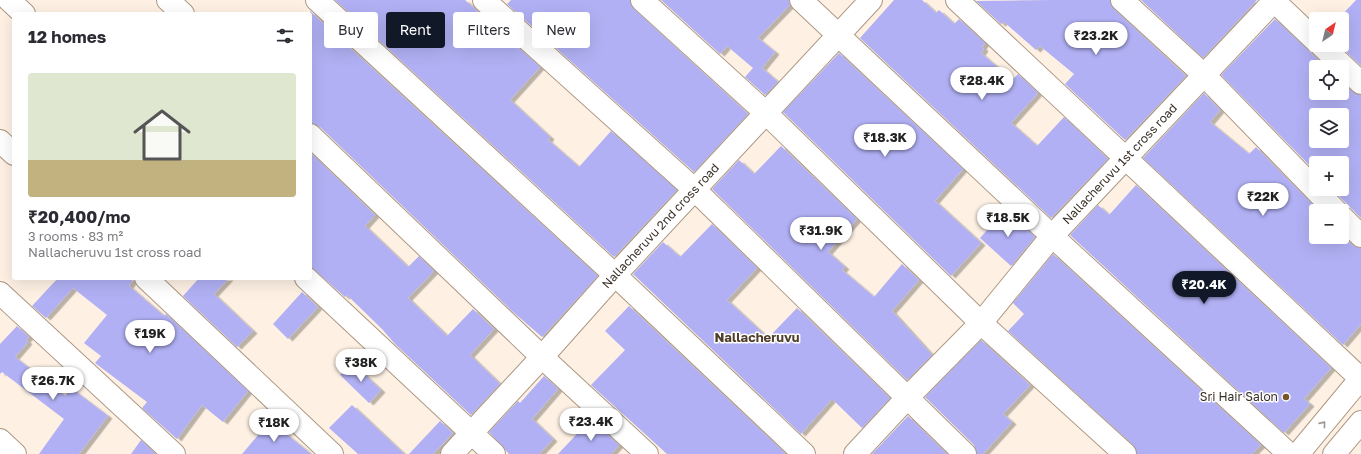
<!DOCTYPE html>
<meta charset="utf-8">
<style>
:root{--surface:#fff;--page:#f7f7f7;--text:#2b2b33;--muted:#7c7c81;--line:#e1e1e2;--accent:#111827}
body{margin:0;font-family:"Golos Text",sans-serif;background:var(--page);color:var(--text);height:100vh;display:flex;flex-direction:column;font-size:15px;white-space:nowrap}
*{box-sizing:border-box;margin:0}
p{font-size:13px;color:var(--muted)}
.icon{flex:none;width:22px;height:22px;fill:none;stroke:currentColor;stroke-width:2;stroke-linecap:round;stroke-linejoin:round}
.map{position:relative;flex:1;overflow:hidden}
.details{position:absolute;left:12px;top:12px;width:300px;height:268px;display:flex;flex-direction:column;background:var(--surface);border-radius:4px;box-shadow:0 4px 16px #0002}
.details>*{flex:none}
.top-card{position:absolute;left:324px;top:12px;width:380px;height:36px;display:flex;gap:8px}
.needle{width:26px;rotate:35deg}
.buttons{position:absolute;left:1309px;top:12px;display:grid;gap:8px}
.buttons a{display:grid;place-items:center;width:40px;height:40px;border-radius:4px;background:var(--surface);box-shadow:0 4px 16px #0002;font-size:20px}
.price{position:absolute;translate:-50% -34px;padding:0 9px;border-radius:14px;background:#fff;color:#222;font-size:13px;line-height:26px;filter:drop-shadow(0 1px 2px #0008)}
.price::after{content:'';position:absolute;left:50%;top:24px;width:12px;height:9px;margin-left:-6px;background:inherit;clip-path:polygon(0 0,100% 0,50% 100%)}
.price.on{background:var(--accent);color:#fff}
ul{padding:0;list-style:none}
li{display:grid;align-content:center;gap:8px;height:212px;padding:0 16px}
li+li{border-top:1px solid var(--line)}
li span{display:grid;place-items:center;height:124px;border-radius:4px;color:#555}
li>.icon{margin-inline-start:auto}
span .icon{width:72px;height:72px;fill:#fffc;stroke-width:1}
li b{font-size:17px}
h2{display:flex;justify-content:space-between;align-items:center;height:48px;padding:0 16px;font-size:17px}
.chip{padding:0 14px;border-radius:4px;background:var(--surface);box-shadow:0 4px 16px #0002;font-size:14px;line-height:36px}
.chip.on{background:var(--accent);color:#fff}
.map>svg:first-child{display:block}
.building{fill:#b1b0f4;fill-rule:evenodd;filter:url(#shadow)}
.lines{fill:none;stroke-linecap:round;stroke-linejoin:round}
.street-casing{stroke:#ad9884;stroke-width:24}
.primary-casing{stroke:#ad9884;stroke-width:24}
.street{stroke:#fff;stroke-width:22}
.primary{stroke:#fff;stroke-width:22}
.oneway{stroke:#9c9793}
.poi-dot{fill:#76572c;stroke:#fff;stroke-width:1.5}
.labels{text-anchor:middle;stroke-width:3;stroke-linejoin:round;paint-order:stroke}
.street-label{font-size:12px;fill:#382f27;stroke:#fff}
.poi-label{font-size:12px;fill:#382f27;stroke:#fff;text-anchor:end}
.neighbourhood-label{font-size:13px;font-weight:bold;fill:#503e2c;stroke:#fff}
</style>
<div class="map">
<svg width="1361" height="454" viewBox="0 0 1361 454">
<defs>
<filter id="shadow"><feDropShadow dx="4.5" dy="2.5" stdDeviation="0" flood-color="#0004"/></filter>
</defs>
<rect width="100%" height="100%" fill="#fef1e4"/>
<g class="building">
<polygon points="335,0 465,0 540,67 510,100 550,137 548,140 579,167 611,131 677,190 614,257"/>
<polygon points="511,0 630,0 634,9 748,114 694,172 507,4"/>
<polygon points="661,0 789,0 790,5 758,38 775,52 762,68 778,82 765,95 745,77 753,68 727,46 720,54"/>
<polygon points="894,0 922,0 936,13 939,10 954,24 959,19 985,43 982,47 984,49 981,53 1012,80 1018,74 1038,93 1011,123 1037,146 1064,117 1108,159 1051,218 860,38"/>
<polygon points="1053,0 1110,0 1114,9 1186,76 1125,140 1065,84 1074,74 1040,46 1036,50 1004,22 1001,24 976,1"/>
<polygon points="1141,0 1257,0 1203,58"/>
<polygon points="1356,0 1361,0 1361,66 1339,45 1342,45 1342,19 1338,19"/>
<polygon points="310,11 598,276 542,337 512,311 319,126 310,123"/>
<path d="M1275,19l51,48h-10v26h26v-11l11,10 8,3v123l-29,-29h10v-26h-26v9l-95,-97zM1316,115h26v26h-26z"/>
<polygon points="839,53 963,169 935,201 981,243 951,276 783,112"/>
<polygon points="1204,93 1220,110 1210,122 1249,154 1256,147 1319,211 1316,211 1316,237 1342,237 1342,235 1352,245 1361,248 1361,324 1343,345 1143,158"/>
<polygon points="781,146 857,219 828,252 845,267 842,270 874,297 902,264 919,280 892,311 932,355 907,380 712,189 739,160 754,174"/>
<polygon points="310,152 375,215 365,226 408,267 419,256 434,271 408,298 447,336 473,309 494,329 470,355 500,384 471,415 395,344 382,329 347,295 345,297 310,266"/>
<polygon points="1136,185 1331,368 1304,399 1310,404 1284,433 1070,235 1098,205 1109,215"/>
<polygon points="1006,209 1035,237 1011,266 980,238"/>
<polygon points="712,224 757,268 727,300 768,338 797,308 890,398 862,428 832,399 801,434 633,274 663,242 680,257"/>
<polygon points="1053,254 1261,445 1252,454 1137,454 1133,445 1008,331 1024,314 1013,303"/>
<polygon points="58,278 134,278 129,286 164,316 166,314 248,391 223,422 202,405 177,439 142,408 147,402 95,363 101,356 84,343 107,315 73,288 46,318 32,306"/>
<polygon points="199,278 229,278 214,294 253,331 237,347 183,296"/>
<polygon points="302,292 318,307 288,339 273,324"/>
<polygon points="629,306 785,453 783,454 667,454 591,385 625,350 605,331"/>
<polygon points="17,326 29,337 26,340 28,342 15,357 65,396 71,388 108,416 79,454 39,454 64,419 2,372 0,374 0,344"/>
<polygon points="981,340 1030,385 1003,414 1012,422 983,454 977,454 974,445 925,397"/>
<polygon points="352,363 381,390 369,403 340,375"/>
<polygon points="544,376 558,389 532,419 553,439 539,454 509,454 489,432 518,401 520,403"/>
<polygon points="352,405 404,454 358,454 329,428"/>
<polygon points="908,416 947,454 872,454"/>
<polygon points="591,419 619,445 611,454 558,454"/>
<polygon points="270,421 311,454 242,454"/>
<polygon points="440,421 453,433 433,454 409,454"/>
<polygon points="141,440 156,454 131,454"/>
</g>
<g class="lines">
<g class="street-casing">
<g id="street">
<polyline points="9,0 24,14"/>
<polyline points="168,0 183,14"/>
<polyline points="317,0 615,275 804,454"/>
<polyline points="484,0 695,190 965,454"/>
<polyline points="642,0 766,113 981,323 1125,454"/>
<polyline points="801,0 1052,236 1289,454"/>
<polyline points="957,0 1361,379"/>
<polyline points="1122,0 1204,75 1336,211"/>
<polyline points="1273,0 1316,41"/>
<polyline points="1321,45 1361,83"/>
<polyline points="310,135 542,357 647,454"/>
<polyline points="0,141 14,154"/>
<polyline points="1342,217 1361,236"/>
<polyline points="146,278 332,454"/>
<polyline points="306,278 494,454"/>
<polyline points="0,293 174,454"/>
<polyline points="0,440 15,454"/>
<path id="s1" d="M452,454l90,-97 73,-82 256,-275"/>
<path id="s2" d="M855,454l52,-56 74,-75 71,-87 223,-236"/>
</g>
</g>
<g class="primary-casing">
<g id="primary">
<polyline points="1298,454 1361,378"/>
<polyline points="1334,454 1361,422"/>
</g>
</g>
<use href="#street" class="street"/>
<use href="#primary" class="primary"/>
</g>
<defs><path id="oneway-chevron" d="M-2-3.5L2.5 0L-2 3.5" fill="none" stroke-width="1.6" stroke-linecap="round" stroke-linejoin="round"/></defs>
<use class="oneway" href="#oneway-chevron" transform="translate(1323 424) rotate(-51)"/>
<circle class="poi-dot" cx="1286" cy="397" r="4"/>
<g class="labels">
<g class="street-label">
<text dy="4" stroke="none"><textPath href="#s2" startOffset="393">Nallacheruvu 1st cross road</textPath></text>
<text dy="4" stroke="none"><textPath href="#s1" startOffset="309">Nallacheruvu 2nd cross road</textPath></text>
</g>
<g class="poi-label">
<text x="1278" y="401">Sri Hair Salon</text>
</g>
<g class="neighbourhood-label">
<text x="757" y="342">Nallacheruvu</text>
</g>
</g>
</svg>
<div class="buttons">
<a><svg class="needle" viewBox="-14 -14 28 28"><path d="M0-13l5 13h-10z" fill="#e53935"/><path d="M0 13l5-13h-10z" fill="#7c7c81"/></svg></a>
<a><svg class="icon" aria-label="locate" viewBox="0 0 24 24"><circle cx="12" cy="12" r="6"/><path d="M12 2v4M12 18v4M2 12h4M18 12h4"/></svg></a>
<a><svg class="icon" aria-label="layers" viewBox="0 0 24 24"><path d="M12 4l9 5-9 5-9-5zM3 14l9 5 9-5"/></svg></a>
<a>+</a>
<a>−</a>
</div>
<b class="price" style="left:1096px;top:56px">₹23.2K</b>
<b class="price" style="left:982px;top:101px">₹28.4K</b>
<b class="price" style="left:885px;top:158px">₹18.3K</b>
<b class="price" style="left:1263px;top:217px">₹22K</b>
<b class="price" style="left:1008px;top:238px">₹18.5K</b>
<b class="price" style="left:821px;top:251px">₹31.9K</b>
<b class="price on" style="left:1204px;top:305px">₹20.4K</b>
<b class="price" style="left:150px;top:354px">₹19K</b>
<b class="price" style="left:361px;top:383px">₹38K</b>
<b class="price" style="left:53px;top:401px">₹26.7K</b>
<b class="price" style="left:591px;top:442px">₹23.4K</b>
<b class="price" style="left:274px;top:443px">₹18K</b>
<div class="top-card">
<a class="chip">Buy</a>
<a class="chip on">Rent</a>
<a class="chip">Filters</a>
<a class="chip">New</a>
</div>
<section class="details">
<h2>12 homes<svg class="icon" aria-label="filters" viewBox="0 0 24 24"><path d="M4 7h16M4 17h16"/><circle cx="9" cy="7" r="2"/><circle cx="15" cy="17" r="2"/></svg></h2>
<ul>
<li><span style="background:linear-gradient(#dfe7d0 70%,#c2b280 0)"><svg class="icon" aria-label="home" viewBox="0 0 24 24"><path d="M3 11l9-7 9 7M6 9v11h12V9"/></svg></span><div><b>₹20,400/mo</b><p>3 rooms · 83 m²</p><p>Nallacheruvu 1st cross road</p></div></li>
</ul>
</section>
</div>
